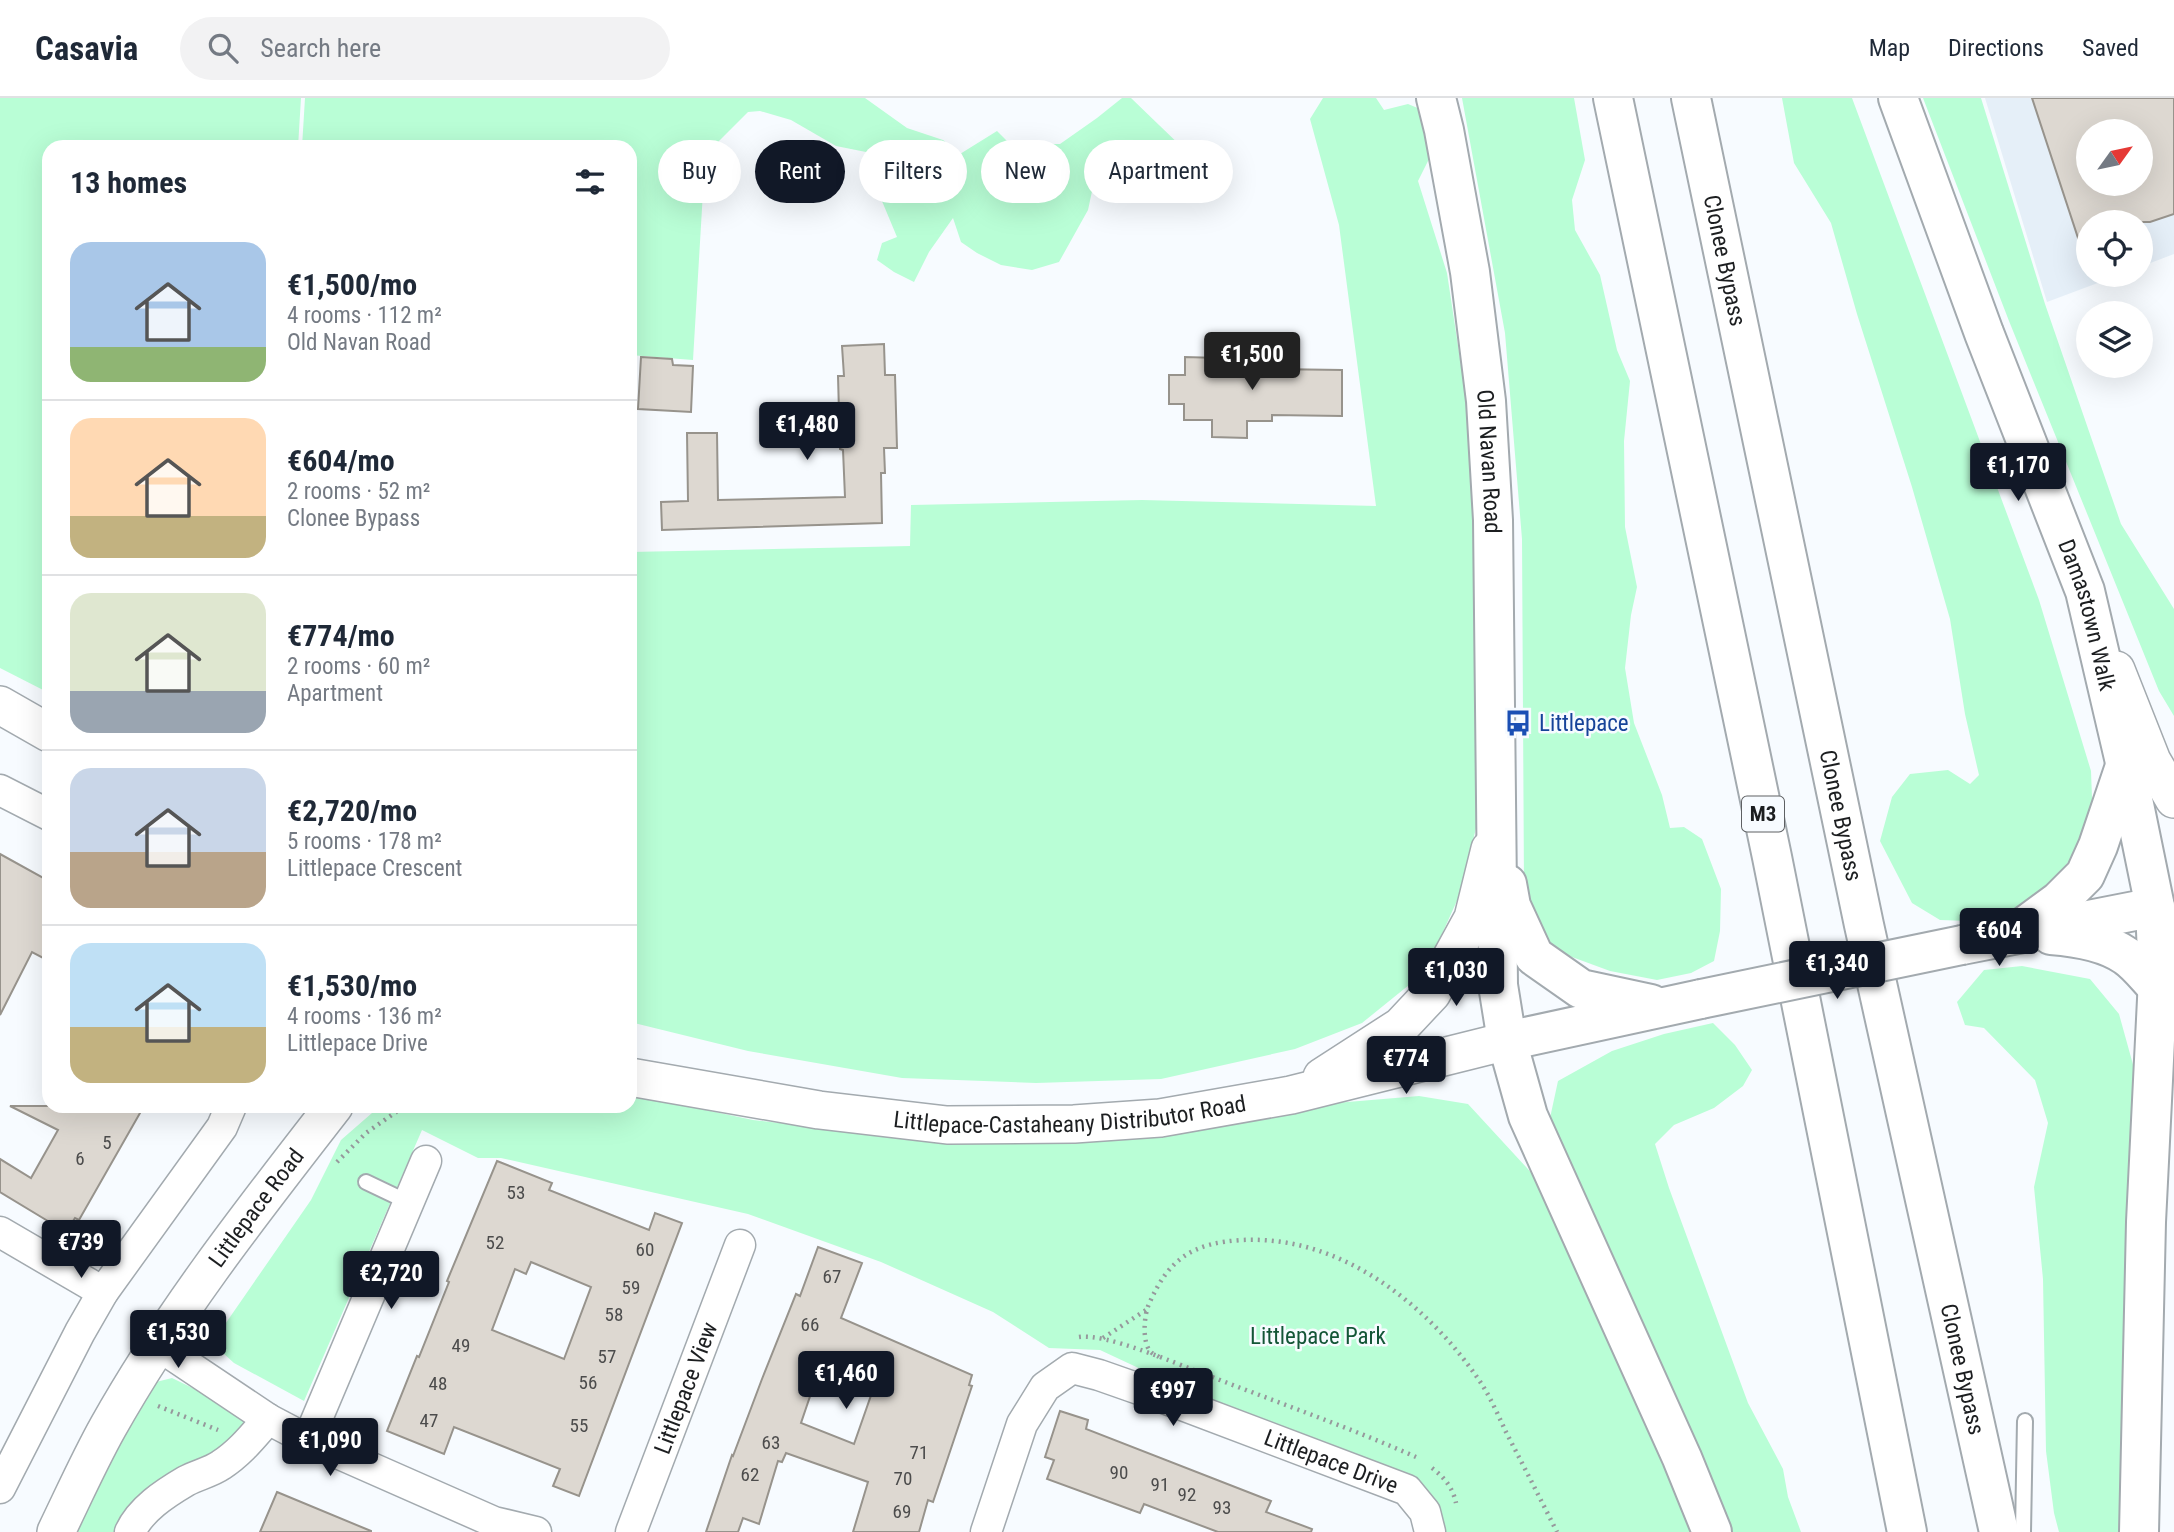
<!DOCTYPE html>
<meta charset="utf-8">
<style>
:root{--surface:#fff;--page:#f2f2f3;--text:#1f2937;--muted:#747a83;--line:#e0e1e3;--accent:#111827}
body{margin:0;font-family:"Roboto Condensed",sans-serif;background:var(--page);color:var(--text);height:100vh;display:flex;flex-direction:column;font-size:26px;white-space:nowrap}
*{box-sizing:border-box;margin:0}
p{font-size:23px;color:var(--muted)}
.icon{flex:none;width:38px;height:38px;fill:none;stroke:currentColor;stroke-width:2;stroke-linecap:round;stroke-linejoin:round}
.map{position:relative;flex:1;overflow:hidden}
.side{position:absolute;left:42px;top:42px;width:595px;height:973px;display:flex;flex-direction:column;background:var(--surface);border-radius:21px;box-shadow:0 7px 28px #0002}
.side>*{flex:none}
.top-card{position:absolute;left:658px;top:42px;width:665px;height:63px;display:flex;gap:14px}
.needle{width:46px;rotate:57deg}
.buttons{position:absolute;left:2076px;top:21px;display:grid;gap:14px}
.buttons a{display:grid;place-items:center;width:77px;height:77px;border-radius:50%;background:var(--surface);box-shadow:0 7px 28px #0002;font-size:35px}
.price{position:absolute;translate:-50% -60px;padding:0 16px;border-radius:7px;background:var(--accent);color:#fff;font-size:23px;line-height:46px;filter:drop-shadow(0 2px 4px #0008)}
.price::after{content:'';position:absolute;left:50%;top:42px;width:21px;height:16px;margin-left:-10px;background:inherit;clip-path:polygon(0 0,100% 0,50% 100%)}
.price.active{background:#222;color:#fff}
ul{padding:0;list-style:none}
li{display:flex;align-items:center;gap:21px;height:175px;padding:0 28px}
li+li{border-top:2px solid var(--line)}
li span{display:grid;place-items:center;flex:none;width:196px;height:140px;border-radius:21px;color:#555}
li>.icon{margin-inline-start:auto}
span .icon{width:84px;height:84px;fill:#fffc;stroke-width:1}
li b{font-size:30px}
h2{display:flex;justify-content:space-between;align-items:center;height:84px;padding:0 28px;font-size:30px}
.pill{padding:0 24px;border-radius:32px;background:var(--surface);box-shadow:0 7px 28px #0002;font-size:24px;line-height:63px}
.pill.active{background:var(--accent);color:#fff}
header{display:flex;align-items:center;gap:42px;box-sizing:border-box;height:98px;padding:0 35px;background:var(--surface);border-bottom:2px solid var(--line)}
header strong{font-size:33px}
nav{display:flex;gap:38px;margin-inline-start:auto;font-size:24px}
.search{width:490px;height:63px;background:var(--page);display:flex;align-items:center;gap:18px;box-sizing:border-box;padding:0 24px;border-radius:38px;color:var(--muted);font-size:26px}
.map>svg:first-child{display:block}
.built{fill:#e5eff8;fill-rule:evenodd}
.green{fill:#b9fed6}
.building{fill:#ddd8d1;stroke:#97938c;stroke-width:2;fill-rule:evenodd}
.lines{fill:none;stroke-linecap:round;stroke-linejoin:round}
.service-casing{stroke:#a3aaaf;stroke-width:18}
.minor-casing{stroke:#a3aaaf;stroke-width:33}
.tertiary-casing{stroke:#a3aaaf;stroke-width:40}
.secondary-casing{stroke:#a3aaaf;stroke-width:42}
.trunk-casing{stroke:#a3aaaf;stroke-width:42}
.motorway-casing{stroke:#a3aaaf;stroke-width:42}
.path{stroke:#96999c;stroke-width:4.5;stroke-dasharray:2 5;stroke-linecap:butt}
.service{stroke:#fff;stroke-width:14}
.minor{stroke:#fff;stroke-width:30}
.tertiary{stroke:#fff;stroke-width:37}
.secondary{stroke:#fff;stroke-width:38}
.trunk{stroke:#fff;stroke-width:38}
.motorway{stroke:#fff;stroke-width:38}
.secondary-bridge-casing{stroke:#a3aaaf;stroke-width:42;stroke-linecap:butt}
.secondary-bridge{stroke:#fff;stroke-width:38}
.labels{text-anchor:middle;stroke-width:5;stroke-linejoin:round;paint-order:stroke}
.number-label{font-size:19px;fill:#4c4c4c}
.shield{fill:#f7fbff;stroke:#5e6063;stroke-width:2}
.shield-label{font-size:21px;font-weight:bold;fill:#1c1e20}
.street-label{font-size:23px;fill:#1c1e20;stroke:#f7fbff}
.transit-label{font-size:23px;fill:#164399;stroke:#f7fbff;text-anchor:start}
.park-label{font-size:23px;fill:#135637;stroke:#f7fbff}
</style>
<header>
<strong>Casavia</strong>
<div class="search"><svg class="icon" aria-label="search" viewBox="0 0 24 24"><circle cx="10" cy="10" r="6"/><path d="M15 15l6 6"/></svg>Search here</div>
<nav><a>Map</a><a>Directions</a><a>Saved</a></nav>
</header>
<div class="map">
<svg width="2174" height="1434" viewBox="0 0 2174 1434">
<rect width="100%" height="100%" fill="#f7fbff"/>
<path class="built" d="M1985,0h189v156l-34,13v-45h-52v53h31l-72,27zM2088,33h52v53h-52z"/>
<g class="green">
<polygon points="0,0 301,0 298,49 49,49 49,595 0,570"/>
<polygon points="305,0 865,0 907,30 943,42 960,56 997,33 1015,51 1041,46 1060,46 1097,20 1122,0 1131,0 1187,54 1164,73 1141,71 1131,52 1104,63 1094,84 1088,112 1059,164 1032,172 1001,167 977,155 961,144 953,120 929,154 914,184 894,174 877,162 882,145 897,139 879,96 893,69 866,54 836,48 791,22 760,13 748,14 707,55 705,60 693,262 630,257 630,49 302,49"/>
<polygon points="1323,0 1376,0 1384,12 1408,6 1420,11 1432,55 1418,83 1447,175 1470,327 1478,480 1475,517 1477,726 1460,796 1437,847 1409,887 1362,925 1295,951 1161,981 1036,985 902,980 748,953 630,924 630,454 910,448 911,407 1142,402 1376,408 1339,127 1310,21"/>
<polygon points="1462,0 1574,0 1585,62 1572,102 1575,132 1600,177 1617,252 1630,283 1624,343 1625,429 1637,489 1631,517 1625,570 1634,625 1662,697 1670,730 1684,729 1702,741 1721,791 1720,833 1714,863 1691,875 1657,882 1610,873 1553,852 1531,821 1524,788 1522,441 1505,235"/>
<polygon points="1782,0 1852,0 2039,502 2091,673 2093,727 2054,785 2015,813 1969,823 1940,822 1912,805 1880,743 1892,699 1910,676 1948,672 1970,686 1979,677 1965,616 1950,521 1912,389 1857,216 1831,125 1794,65"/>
<polygon points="1923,0 1981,0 2045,206 2121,426 2174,511 2174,618 2159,593 2009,223"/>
<polygon points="2022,868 2090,881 2119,916 2137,981 2120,1434 2059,1434 2054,1415 2046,1353 2043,1181 2034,1089 2048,1025 2035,982 1984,930 1965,927 1957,904 1984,872"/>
<polygon points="1713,925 1735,947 1752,972 1743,988 1714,1010 1674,1027 1655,1046 1669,1090 1748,1305 1783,1371 1788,1399 1801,1434 1730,1434 1550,1020 1558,983 1612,953 1664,936"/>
<polygon points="630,996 753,1022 914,1040 1419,998 1468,1006 1537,1081 1642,1307 1693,1434 1440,1434 1416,1383 1365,1360 1177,1288 1100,1252 1049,1250 993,1214 881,1164 748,1116 501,1060 478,1060 422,1032 304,1303 234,1265 212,1245 311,1102 341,1042 380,1008 630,1008"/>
<polygon points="172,1280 209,1298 243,1320 244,1331 120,1434 71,1434 152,1285"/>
</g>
<g class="building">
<path d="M2032,0h142v116l-24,8h-62v30l-5,1zM2088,33h52v53h-52z"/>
<polygon points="884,246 885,277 895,277 897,350 884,350 885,375 881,375 882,425 662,432 661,404 688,403 687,335 717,335 718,402 845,399 843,352 840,351 838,278 844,278 842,248"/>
<polygon points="1219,251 1244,251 1244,260 1273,260 1272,271 1342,272 1342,318 1272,317 1272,323 1247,323 1247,340 1212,339 1212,322 1184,322 1184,306 1169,306 1169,277 1185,277 1185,259 1219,260"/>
<polygon points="641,259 672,261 673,267 693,268 691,314 638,311"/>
<polygon points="0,756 49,783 49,863 32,854 0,917"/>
<polygon points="10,1008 144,1008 79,1122 75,1120 66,1134 0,1094 0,1061 31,1080 58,1032"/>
<path d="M497,1063l55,22 -3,7 100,40 6,-17 27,10 -103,273 -26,-10 7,-17 -106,-42 -10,27 -57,-23 30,-75 2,1 30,-75 -2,-1zM531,1164l60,25 -27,72 -72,-29 23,-61 11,5z"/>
<path d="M818,1149l44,16 -21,55 131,57 -3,10 3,1 -39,116 -5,-2 -9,32h-66l15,-50 -82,-29 -4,9 -4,-1 -19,63 -16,-6 -5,14h-32l26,-77 1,1 29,-77 34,-85 4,2zM822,1263l54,20 -22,63 -53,-21z"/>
<polygon points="1060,1313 1088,1322 1086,1331 1271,1403 1266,1414 1312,1431 1311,1434 1218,1434 1144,1406 1140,1415 1047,1381 1054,1362 1045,1359"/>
<polygon points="277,1394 371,1433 371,1434 260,1434"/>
</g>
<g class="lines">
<g class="service-casing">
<g id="service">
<polyline points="366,1084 410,1105"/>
<polyline points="2023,1434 2025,1323"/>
</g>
</g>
<g class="minor-casing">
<g id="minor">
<polyline points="0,692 49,717"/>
<polyline points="0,1134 103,1194"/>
<polyline points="159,1248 268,1321 308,1342 494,1424 536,1434"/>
<polyline points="308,1342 426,1063"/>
<polyline points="0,1390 80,1234 103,1194 222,1029 231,1008"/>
<path d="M130,1434c11,-23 34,-38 56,-51 11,-6 25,-9 35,-16 19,-12 33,-30 47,-46"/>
<path id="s1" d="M631,1434l109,-287"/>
<path id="s2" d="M986,1434l36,-108 23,-37 27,-19 27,7 57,20 251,95 18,22 5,20"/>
</g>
</g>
<g class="tertiary-casing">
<g id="tertiary">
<polyline points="2116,572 2152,663 2174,701"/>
<polyline points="0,607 49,635"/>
<path id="s3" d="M630,979l189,33 128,15 127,-1 86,-6 131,-23 216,-54"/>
<polyline points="1322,979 1401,928 1432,895 1473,820 1490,751"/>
<path id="s4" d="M56,1434c17,-35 33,-71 52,-105 64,-114 146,-218 226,-321"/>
</g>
</g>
<g class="secondary-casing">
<g id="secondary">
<path id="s5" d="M1436,0l8,32 26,142 16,129 7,119 5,465 9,56 194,-42"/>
<path id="s6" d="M1898,0l86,235 101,258 43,184 27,132 -193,38"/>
<polyline points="1507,786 1511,808 1534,858 1581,891 1651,906"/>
<polyline points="2021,831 2059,803 2085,777 2098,748 2125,668"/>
<path d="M2051,837c25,2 54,6 75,21 12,8 22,22 32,32"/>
</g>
</g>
<g class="trunk-casing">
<g id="trunk">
<polyline points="1507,943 1528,1018 1682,1360 1712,1434"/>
<polyline points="2139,1434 2146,1124 2158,881 2155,809"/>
</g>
</g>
<g class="motorway-casing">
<g id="motorway">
<polyline points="1613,0 1772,759 1907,1434"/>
<path id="s7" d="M1691,0l173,827 135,607"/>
</g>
</g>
<g class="path">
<polyline points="337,1064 366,1035 396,1014 429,1008"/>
<path d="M1079,1239c27,-4 95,26 123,36 71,28 144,53 214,84"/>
<polyline points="1103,1240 1146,1212"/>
<path d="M1159,1259c-3,-2 -7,-3 -9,-6 -8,-10 -6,-36 -1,-47 20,-46 44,-61 93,-64 98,-5 184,63 237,140 11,16 19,35 27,52 17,33 34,66 51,100"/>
<polyline points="158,1308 218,1332"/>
<path d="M1432,1370c12,9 21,20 24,35"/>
</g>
<use href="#service" class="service"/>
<use href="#minor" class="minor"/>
<use href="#tertiary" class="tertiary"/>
<use href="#secondary" class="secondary"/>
<use href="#trunk" class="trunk"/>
<use href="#motorway" class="motorway"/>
<g class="secondary-bridge-casing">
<polyline id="secondary-bridge" points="1701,901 1962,847"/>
</g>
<use href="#secondary-bridge" class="secondary-bridge"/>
</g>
<defs>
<g id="bus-bare" transform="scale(2.1)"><path d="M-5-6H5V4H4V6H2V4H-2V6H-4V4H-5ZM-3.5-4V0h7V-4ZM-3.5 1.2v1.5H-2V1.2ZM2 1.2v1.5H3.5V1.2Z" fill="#1a4fb4" stroke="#f7fbff" stroke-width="2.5" paint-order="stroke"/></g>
</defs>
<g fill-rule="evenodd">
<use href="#bus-bare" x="1518" y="625"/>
</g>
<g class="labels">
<g class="number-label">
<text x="107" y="1051">5</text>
<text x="80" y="1067">6</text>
<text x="516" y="1101">53</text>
<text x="495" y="1151">52</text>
<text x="645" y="1158">60</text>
<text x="832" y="1185">67</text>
<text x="631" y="1196">59</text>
<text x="614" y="1223">58</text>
<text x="810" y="1233">66</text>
<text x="461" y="1254">49</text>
<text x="607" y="1265">57</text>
<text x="588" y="1291">56</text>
<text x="438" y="1292">48</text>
<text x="429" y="1329">47</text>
<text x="579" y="1334">55</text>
<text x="771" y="1351">63</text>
<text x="919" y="1361">71</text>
<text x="1119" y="1381">90</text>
<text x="750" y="1383">62</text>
<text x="903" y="1387">70</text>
<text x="1160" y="1393">91</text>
<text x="1187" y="1403">92</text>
<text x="1222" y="1416">93</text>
<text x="902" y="1420">69</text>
</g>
<rect class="shield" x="1742" y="698.5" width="42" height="35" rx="5"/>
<g class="shield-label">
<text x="1763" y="723">M3</text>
</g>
<g class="street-label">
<text dy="8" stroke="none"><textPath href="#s7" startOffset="166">Clonee Bypass</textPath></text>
<text dy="8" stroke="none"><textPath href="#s5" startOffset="368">Old Navan Road</textPath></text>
<text dy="8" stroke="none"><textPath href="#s6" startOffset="551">Damastown Walk</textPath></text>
<text dy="8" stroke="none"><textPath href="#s7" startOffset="733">Clonee Bypass</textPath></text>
<text dy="8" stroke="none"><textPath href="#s3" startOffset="444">Littlepace-Castaheany Distributor Road</textPath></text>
<text dy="8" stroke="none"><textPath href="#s4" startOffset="382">Littlepace Road</textPath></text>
<text dy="8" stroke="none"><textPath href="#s7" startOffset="1300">Clonee Bypass</textPath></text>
<text dy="8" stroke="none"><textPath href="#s1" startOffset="154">Littlepace View</textPath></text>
<text dy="8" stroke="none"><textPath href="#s2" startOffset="466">Littlepace Drive</textPath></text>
</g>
<g class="transit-label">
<text x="1539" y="633">Littlepace</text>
</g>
<g class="park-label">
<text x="1318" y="1246">Littlepace Park</text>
</g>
</g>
</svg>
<div class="buttons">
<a><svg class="needle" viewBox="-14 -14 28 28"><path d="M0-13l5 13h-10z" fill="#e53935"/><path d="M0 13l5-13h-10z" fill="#747a83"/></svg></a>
<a><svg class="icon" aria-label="locate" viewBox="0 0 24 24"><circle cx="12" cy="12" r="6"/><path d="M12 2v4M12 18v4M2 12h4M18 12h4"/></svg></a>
<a><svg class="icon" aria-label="layers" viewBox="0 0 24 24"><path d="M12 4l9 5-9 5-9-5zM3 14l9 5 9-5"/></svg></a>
</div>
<b class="price active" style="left:1252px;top:294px">€1,500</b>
<b class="price" style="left:807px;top:364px">€1,480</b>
<b class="price" style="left:2018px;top:405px">€1,170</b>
<b class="price" style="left:1999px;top:870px">€604</b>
<b class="price" style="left:1837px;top:903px">€1,340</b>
<b class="price" style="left:1456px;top:910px">€1,030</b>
<b class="price" style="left:1406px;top:998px">€774</b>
<b class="price" style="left:81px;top:1182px">€739</b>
<b class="price" style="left:391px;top:1213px">€2,720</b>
<b class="price" style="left:178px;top:1272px">€1,530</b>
<b class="price" style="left:846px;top:1313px">€1,460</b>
<b class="price" style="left:1173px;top:1330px">€997</b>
<b class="price" style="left:330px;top:1380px">€1,090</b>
<div class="top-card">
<a class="pill">Buy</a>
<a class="pill active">Rent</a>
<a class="pill">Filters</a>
<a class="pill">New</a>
<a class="pill">Apartment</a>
</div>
<section class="side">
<h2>13 homes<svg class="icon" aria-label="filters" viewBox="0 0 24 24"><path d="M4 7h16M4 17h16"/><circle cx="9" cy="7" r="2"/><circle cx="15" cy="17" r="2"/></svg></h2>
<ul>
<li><span style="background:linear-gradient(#a9c7e8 75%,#8fb573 0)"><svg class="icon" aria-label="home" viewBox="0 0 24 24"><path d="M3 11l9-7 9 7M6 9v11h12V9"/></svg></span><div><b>€1,500/mo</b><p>4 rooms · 112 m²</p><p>Old Navan Road</p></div></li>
<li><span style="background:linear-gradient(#ffd9b3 70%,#c2b280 0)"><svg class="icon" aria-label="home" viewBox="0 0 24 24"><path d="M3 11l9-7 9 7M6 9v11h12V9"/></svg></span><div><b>€604/mo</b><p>2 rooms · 52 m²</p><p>Clonee Bypass</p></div></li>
<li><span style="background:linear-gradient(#dfe7d0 70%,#9aa5b1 0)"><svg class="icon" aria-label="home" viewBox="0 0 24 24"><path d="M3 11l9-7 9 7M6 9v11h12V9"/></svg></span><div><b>€774/mo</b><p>2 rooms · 60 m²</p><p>Apartment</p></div></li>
<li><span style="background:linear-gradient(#c9d6e8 60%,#b9a48a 0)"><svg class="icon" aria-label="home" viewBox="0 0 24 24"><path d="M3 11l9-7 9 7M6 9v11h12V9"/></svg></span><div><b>€2,720/mo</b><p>5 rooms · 178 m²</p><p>Littlepace Crescent</p></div></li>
<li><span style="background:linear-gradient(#bfe0f5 60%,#c2b280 0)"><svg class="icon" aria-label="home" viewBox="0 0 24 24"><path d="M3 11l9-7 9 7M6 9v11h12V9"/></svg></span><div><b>€1,530/mo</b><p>4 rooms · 136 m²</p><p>Littlepace Drive</p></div></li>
</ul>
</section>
</div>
